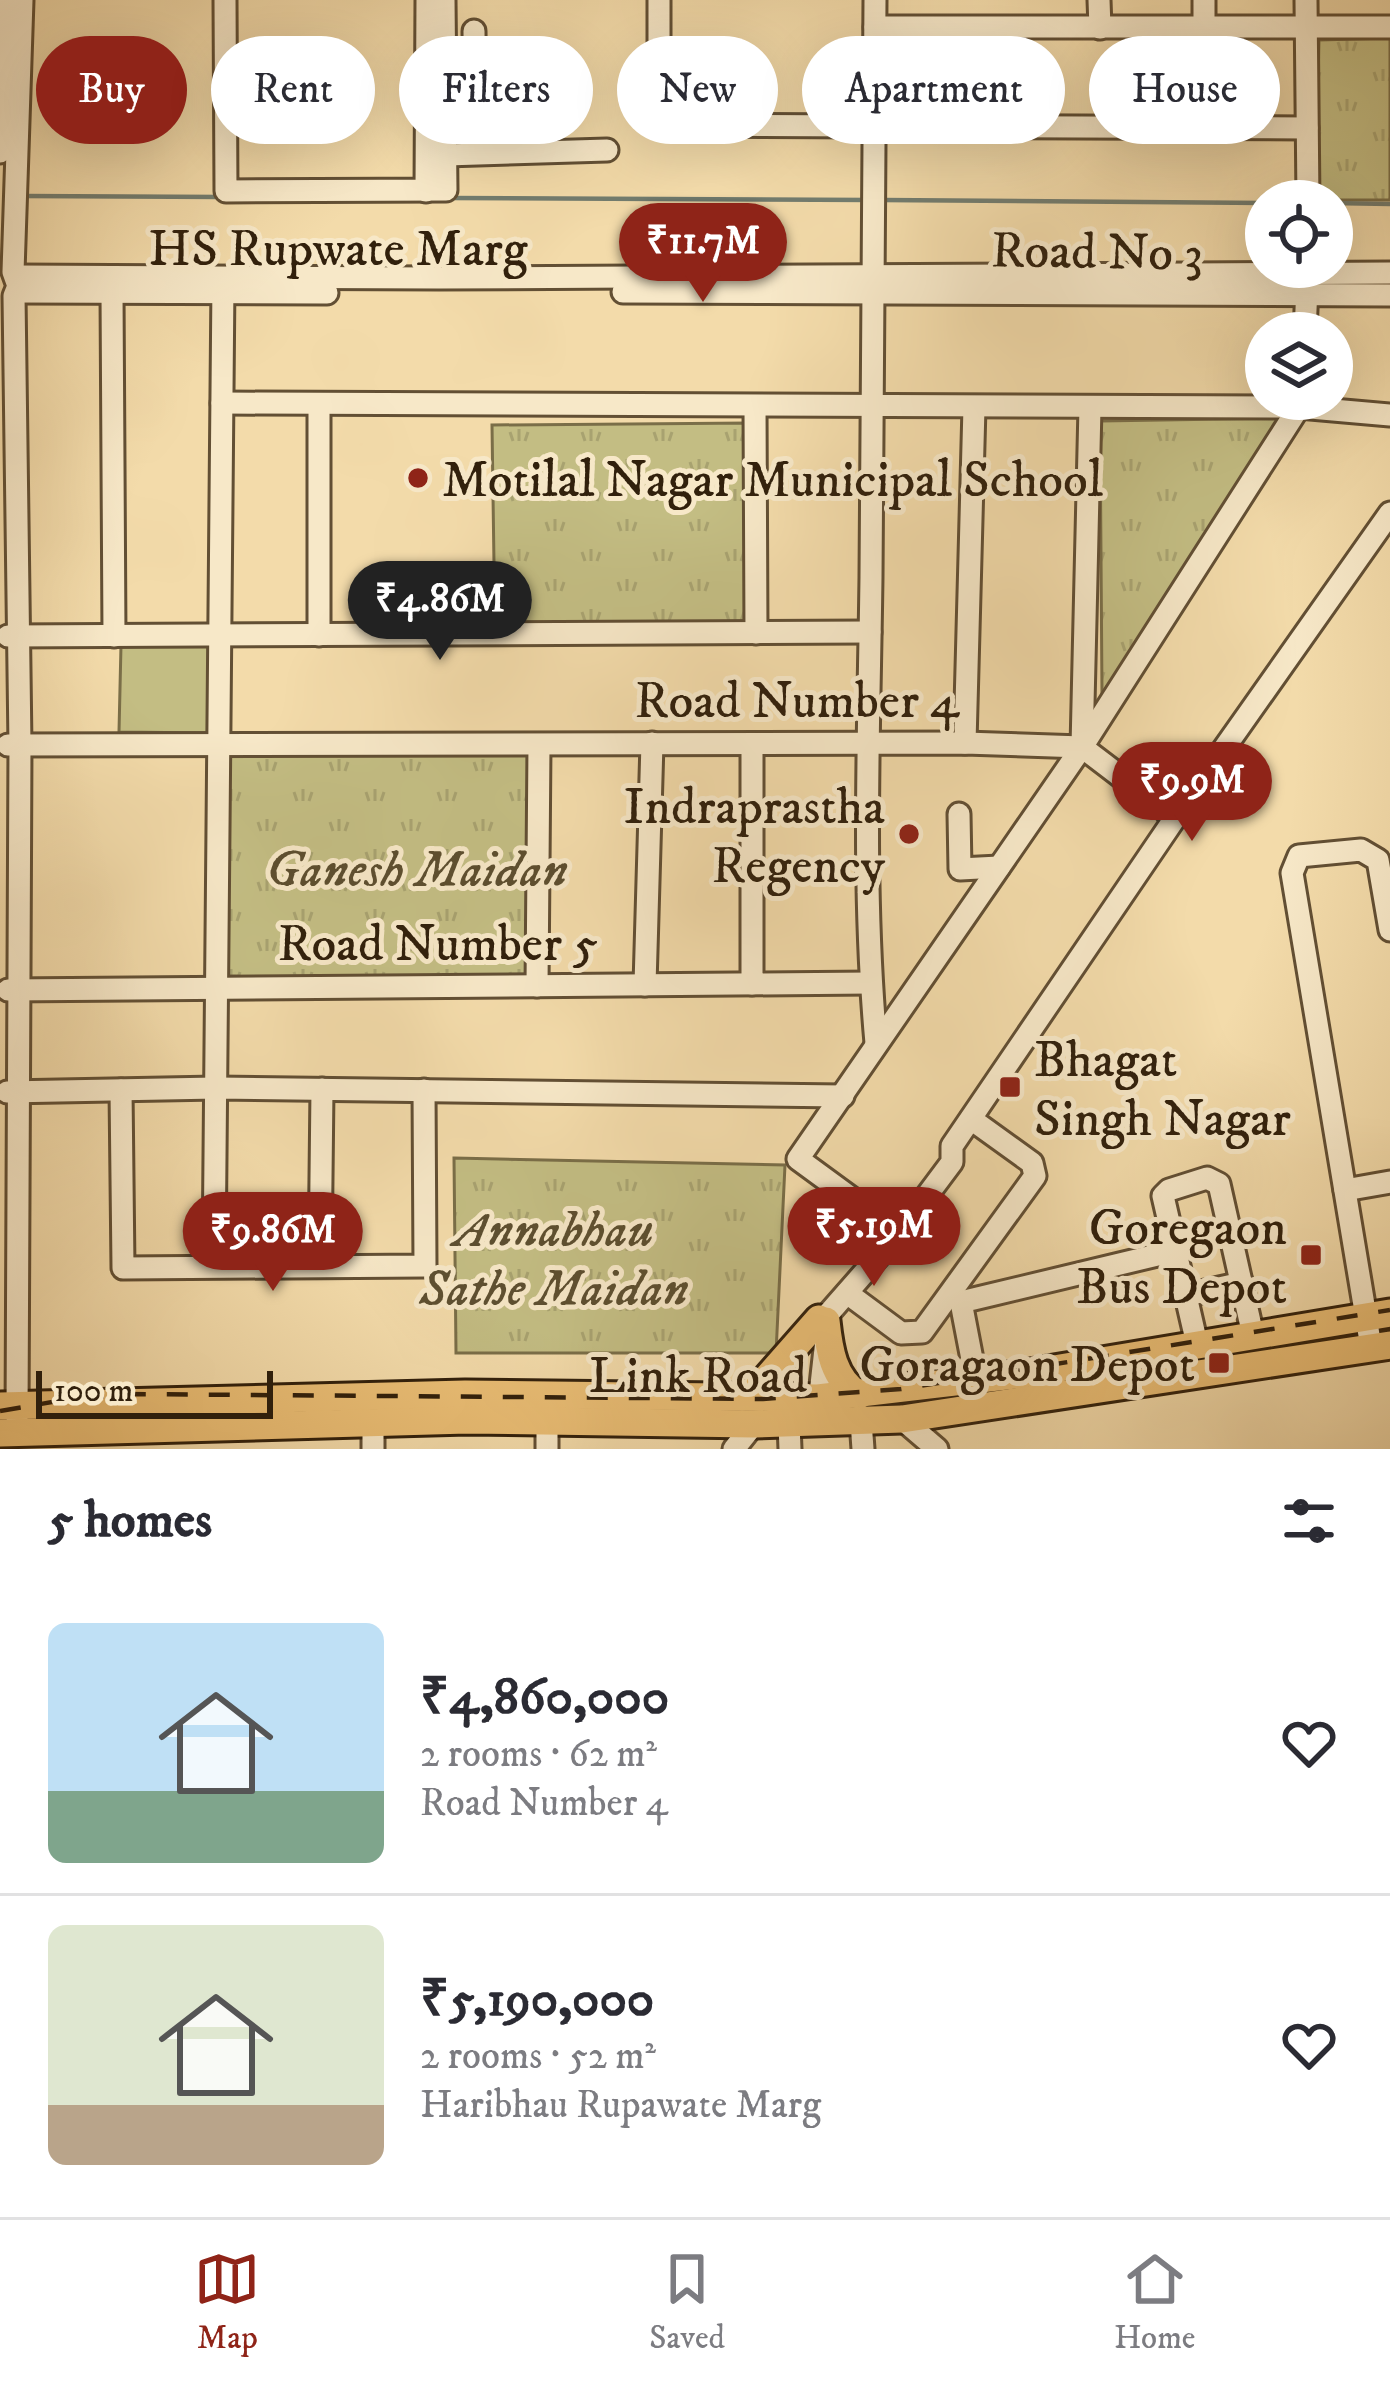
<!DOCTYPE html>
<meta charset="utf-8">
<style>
:root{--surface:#fff;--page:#f2f2f3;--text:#2b2b33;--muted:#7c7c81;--line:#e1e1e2;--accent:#8f2418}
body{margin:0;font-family:"IM FELL DW Pica",serif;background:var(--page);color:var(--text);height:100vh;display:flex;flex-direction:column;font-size:45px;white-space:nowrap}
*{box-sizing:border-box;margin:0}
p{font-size:39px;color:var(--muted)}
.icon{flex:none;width:66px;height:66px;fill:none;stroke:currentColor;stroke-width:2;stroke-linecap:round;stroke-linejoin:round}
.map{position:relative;height:1449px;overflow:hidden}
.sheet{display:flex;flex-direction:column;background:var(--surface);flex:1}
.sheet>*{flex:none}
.guide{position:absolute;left:36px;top:36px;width:1320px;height:108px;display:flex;gap:24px}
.controls{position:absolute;left:1245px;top:180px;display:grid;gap:24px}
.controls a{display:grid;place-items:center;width:108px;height:108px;border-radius:50%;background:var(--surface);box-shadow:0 12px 48px #0002;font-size:60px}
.scale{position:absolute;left:36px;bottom:30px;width:237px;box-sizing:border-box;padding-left:12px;border:6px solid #31200c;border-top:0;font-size:33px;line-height:42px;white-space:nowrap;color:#31200c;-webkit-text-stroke:9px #f7e8c8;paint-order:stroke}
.price{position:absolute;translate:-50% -102px;padding:0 27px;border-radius:42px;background:var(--accent);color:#fff;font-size:39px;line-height:78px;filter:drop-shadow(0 3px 6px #0008)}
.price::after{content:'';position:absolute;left:50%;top:72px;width:36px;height:27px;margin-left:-18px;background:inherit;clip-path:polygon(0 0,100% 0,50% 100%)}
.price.active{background:#222;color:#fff}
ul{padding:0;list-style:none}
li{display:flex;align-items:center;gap:36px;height:300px;padding:0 48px}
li+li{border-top:3px solid var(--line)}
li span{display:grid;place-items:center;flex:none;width:336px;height:240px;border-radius:18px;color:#555}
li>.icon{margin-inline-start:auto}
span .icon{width:144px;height:144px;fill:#fffc;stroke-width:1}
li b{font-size:51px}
h2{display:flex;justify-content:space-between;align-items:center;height:144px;padding:0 48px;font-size:51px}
.chip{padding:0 42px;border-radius:54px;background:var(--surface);box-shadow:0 12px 48px #0002;font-size:42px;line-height:108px}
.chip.active{background:var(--accent);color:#fff}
.menu{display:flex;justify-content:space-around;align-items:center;height:168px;border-top:3px solid var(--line);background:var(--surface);font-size:33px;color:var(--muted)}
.menu a{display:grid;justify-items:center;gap:6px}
.menu .active{color:var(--accent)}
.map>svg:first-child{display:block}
.grass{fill:#c3bd83;stroke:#7a6e48;stroke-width:3}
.park{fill:url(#park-tufts);stroke:#7a6e48;stroke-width:3}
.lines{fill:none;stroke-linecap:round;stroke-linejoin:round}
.stream{stroke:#727c6f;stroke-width:4.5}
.minor-casing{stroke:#624f34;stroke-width:27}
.major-casing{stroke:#31200c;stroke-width:33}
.minor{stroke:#f7e8c8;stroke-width:21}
.major{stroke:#eabe75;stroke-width:27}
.rail{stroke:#31200c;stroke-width:4.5;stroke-dasharray:21 21;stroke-linecap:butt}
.poi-dot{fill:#8f2418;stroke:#f7e8c8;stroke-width:4.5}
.labels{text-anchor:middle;stroke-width:10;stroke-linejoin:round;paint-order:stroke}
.street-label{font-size:51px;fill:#31200c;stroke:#f7e8c8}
.poi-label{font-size:51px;fill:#31200c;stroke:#f7e8c8;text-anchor:end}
.park-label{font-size:51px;font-style:italic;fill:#5d4f30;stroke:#f7e8c8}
</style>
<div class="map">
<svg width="1390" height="1449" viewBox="0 0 1390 1449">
<defs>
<pattern id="park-tufts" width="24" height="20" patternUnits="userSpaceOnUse" patternTransform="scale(3)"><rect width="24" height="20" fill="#c3bd83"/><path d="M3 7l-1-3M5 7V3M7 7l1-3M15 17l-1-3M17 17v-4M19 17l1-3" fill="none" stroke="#a8a270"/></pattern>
</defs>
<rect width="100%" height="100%" fill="#f3dbaa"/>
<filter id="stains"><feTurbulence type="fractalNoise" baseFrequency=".00167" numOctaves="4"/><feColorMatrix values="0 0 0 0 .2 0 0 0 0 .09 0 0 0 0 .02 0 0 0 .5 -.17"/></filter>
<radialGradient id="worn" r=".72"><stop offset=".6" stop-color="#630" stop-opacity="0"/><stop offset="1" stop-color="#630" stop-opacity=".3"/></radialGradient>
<polygon class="grass" points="121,645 213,645 211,733 119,732"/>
<g class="park">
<polygon points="1390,38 1390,200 1315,200 1319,40"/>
<polygon points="1293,418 1274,436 1102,694 1100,421"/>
<polygon points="749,423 751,633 495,634 492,425"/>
<polygon points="229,752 530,753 536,986 228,976"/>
<polygon points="454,1158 785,1165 776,1353 456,1353"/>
</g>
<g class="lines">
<g class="stream">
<polyline points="24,196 222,197"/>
<polyline points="450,198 870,200"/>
<polyline points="882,200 1266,203"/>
<polyline points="1332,203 1390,204"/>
</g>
<g class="minor-casing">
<g id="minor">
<polyline points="225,0 226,191 446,190 444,0"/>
<polyline points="659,0 659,125 1307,128"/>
<path d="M875,0c0,192 -1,384 -4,577 -2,155 -9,312 5,466"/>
<polyline points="1099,0 1100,28"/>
<polyline points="1204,0 1204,28"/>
<polyline points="1306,0 1308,201"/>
<polyline points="875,27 1390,27"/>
<polyline points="474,31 475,130"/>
<polyline points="0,152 5,0"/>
<polyline points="446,155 607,150"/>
<polyline points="426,191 427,0"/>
<polyline points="16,276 439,278 1390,273"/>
<polyline points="17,292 327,293"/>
<polyline points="623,292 1390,295"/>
<polyline points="112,293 114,636"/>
<polyline points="1305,333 1307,286"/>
<polyline points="222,403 1299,407 1390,415"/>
<polyline points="319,404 319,635"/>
<polyline points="755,407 756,633"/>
<polyline points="8,636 870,632"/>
<polyline points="965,743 974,407"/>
<polyline points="8,745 965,743 1082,747"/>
<polyline points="1082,747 1090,407"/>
<polyline points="1082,747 1175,818"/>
<polyline points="959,814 960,869 999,867"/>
<polyline points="752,984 752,745"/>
<polyline points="645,985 652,743"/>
<polyline points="537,986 539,745"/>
<polyline points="8,990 871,983"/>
<polyline points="121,1090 123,1268 425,1266 424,1090"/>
<polyline points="7,1092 216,1088 843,1096"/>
<polyline points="1345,1190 1390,1182"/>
<polyline points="899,1233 798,1159 1082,747 1299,407 1300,400"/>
<polyline points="214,1265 223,282"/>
<polyline points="320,1266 322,1089"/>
<polyline points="847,1293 901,1333 922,1332 1035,1176 1032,1163 971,1119"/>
<polyline points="1187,1295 1242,1283"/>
<polyline points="1197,1344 1163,1196 1169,1190 1207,1178 1219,1184 1253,1335"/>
<polyline points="1371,1347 1292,873 1299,856 1361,850 1378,860 1390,930"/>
<polyline points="976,1380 961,1302 1174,1251"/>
<polyline points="818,1412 829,1313 899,1233 952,1162 952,1146 1175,818 1390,513"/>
<polyline points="17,1418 20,745 14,296 18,286 13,272 22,0"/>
<polyline points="902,1419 937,1449"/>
<polyline points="547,1421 547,1449"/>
<polyline points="861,1421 863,1449"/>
<polyline points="789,1424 790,1449"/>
<polyline points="373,1449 373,1422"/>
<polyline points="734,1449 754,1424"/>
</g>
</g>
<g class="major-casing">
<g id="major">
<path d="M826,1321c3,28 7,58 33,74"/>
<polyline points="742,1397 760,1386 819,1319"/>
<polyline points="0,1406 465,1394 818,1398 1024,1374 1390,1313"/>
<polyline points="0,1433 467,1420 754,1424 902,1419 1390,1345"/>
</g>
</g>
<use href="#minor" class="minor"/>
<use href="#major" class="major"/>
<polyline class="rail" points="0,1411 64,1400 129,1394 763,1399 901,1389 1390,1310"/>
</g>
<g class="poi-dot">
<circle cx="418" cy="478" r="12"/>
<circle cx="909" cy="834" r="12"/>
<rect x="998" y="1075" width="24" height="24" rx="6"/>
<rect x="1299" y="1243" width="24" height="24" rx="6"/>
<rect x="1207" y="1351" width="24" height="24" rx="6"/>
</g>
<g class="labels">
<g class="street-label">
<text x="338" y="265">HS Rupwate Marg</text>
<text transform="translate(1097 250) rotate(1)" y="18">Road No 3</text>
<text x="797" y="717">Road Number 4</text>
<text x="438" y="960">Road Number 5</text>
<text x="698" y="1392">Link Road</text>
</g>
<g class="poi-label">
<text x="442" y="496" text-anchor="start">Motilal Nagar Municipal School</text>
<text x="885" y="823">Indraprastha<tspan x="885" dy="59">Regency</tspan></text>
<text x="1034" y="1076" text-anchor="start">Bhagat<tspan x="1034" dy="59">Singh Nagar</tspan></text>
<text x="1287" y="1244">Goregaon<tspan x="1287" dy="59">Bus Depot</tspan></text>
<text x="1195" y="1381">Goragaon Depot</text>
</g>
<g class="park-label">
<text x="417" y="886">Ganesh Maidan</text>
<text x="554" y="1246">Annabhau<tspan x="554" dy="59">Sathe Maidan</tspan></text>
</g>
</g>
<rect width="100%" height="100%" filter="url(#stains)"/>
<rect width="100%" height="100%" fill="url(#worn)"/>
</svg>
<div class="controls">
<a><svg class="icon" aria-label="locate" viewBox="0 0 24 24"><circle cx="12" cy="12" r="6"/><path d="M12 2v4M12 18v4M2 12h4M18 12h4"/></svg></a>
<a><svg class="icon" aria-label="layers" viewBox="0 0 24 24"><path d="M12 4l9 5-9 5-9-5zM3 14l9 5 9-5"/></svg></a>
</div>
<div class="scale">100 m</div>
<b class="price" style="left:703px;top:305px">₹11.7M</b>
<b class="price active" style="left:440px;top:663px">₹4.86M</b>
<b class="price" style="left:1192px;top:844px">₹9.9M</b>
<b class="price" style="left:874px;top:1289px">₹5.19M</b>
<b class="price" style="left:273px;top:1294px">₹9.86M</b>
<div class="guide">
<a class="chip active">Buy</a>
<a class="chip">Rent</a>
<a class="chip">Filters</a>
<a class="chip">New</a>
<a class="chip">Apartment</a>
<a class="chip">House</a>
</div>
</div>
<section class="sheet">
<h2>5 homes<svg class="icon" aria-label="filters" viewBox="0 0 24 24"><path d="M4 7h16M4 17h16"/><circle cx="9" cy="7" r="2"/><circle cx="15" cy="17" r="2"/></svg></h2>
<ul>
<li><span style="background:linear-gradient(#bfe0f5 70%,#7fa58c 0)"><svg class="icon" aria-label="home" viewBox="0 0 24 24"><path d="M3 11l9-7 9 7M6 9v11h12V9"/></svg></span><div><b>₹4,860,000</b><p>2 rooms · 62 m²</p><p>Road Number 4</p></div><svg class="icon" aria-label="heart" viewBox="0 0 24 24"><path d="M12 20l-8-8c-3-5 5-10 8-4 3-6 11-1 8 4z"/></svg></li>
<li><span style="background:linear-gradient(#dfe7d0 75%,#b9a48a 0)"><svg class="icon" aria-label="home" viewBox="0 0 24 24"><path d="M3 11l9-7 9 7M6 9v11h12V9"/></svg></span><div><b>₹5,190,000</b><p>2 rooms · 52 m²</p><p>Haribhau Rupawate Marg</p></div><svg class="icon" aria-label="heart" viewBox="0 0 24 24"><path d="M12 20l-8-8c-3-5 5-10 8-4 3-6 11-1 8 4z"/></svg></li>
</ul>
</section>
<nav class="menu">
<a class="active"><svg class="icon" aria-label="map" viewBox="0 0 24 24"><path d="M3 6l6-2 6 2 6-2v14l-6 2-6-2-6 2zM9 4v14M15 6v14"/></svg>Map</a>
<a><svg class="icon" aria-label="saved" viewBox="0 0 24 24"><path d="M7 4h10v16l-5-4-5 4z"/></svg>Saved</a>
<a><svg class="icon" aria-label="home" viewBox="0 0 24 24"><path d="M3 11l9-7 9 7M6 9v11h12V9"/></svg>Home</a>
</nav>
